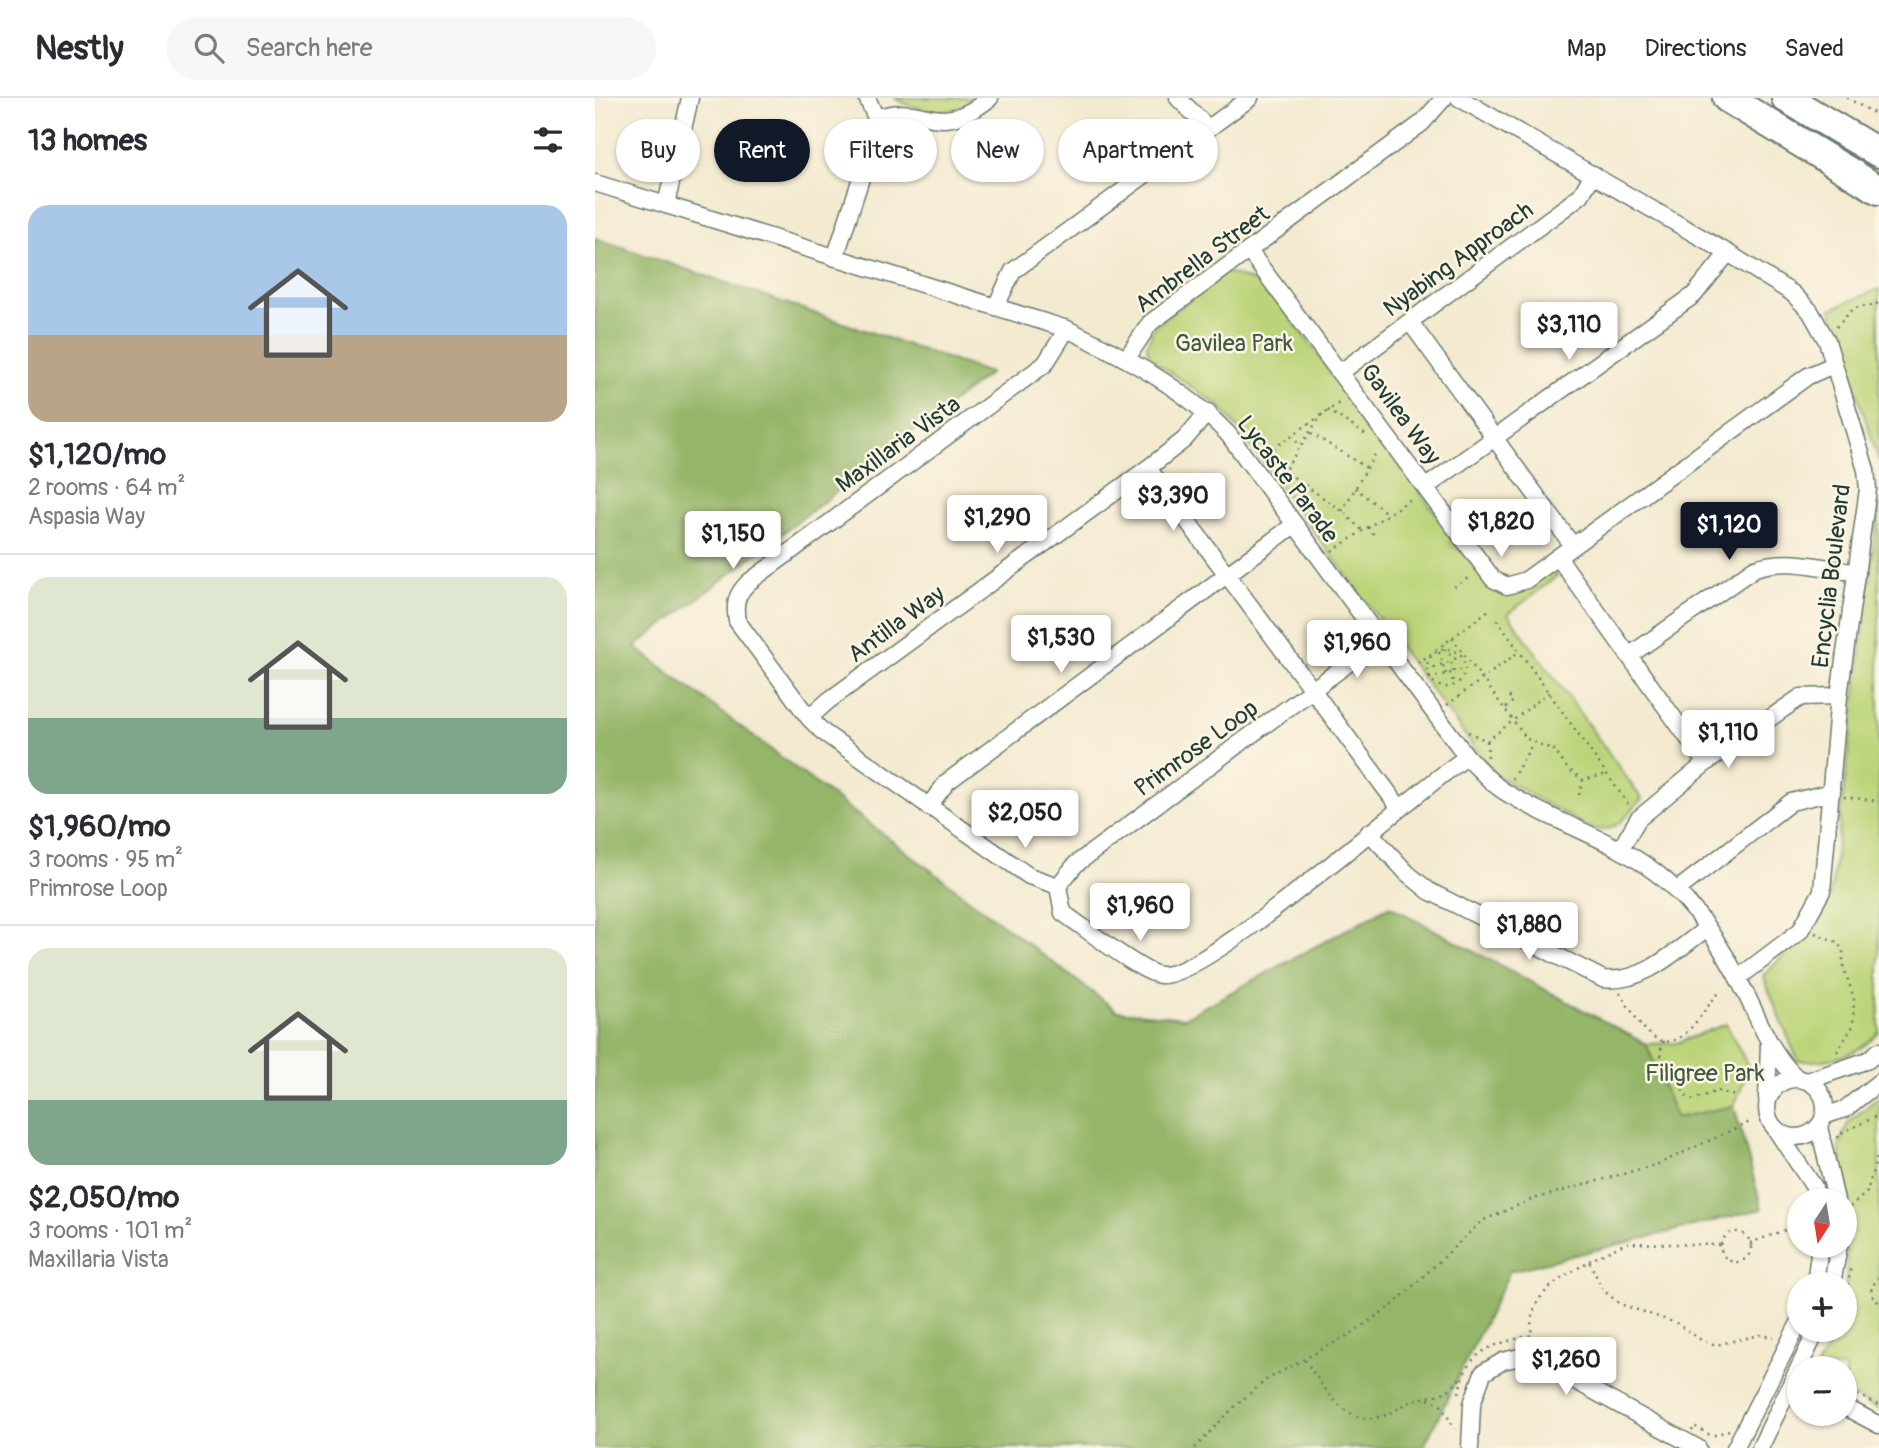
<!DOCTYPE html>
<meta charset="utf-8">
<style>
:root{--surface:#fff;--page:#f7f7f7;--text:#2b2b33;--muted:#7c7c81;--line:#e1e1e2;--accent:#111827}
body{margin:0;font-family:Pangolin,sans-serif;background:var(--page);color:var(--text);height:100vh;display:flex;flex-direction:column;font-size:26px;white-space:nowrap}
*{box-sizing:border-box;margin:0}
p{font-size:23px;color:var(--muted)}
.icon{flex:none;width:38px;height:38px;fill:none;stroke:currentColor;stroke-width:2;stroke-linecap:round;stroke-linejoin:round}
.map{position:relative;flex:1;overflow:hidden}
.panel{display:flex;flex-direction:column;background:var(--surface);width:595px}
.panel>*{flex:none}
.guide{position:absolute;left:21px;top:21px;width:665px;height:63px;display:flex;gap:14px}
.needle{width:46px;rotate:192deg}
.fabs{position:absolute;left:1192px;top:1090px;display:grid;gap:14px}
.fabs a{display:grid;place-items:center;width:70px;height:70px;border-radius:50%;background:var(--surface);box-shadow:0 2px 5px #0004;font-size:35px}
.price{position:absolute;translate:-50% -60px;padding:0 16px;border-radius:7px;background:#fff;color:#222;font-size:23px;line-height:46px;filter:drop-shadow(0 2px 4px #0008)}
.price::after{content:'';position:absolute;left:50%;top:42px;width:21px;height:16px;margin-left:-10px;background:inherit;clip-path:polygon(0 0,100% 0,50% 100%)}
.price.selected{background:var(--accent);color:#fff}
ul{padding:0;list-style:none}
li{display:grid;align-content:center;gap:14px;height:371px;padding:0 28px}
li+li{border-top:2px solid var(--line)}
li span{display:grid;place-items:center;height:217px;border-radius:21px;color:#555}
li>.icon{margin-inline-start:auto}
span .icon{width:126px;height:126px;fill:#fffc;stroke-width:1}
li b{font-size:30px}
h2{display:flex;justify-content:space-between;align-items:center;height:84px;padding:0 28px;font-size:30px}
.pill{padding:0 24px;border-radius:32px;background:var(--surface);box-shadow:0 2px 5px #0004;font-size:24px;line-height:63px}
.pill.selected{background:var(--accent);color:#fff}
header{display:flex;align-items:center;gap:42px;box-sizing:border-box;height:98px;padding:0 35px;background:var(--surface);border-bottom:2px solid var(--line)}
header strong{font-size:33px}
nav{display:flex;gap:38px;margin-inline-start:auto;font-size:24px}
.search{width:490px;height:63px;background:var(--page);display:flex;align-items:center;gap:18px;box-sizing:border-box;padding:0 24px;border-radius:38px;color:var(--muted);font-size:26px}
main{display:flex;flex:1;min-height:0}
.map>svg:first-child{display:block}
.green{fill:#bcd479;stroke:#6e8856;stroke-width:2}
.forest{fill:#95b669;stroke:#5a7a4e;stroke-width:2}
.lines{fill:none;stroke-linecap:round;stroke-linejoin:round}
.street-casing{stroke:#697a6b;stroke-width:19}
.highway-casing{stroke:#697a6b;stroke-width:32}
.path{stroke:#697a6b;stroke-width:2.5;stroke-dasharray:2 5;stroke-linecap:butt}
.street{stroke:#fff;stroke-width:16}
.highway{stroke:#fff;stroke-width:28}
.labels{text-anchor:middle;stroke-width:5;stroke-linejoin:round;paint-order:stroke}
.street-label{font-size:24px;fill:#1f3d34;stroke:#fcf5e5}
.park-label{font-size:24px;fill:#3e5b42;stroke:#fcf5e5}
</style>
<header>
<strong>Nestly</strong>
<div class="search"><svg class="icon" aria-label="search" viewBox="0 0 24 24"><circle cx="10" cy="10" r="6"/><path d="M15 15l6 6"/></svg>Search here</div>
<nav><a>Map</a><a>Directions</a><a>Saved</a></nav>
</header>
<main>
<section class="panel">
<h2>13 homes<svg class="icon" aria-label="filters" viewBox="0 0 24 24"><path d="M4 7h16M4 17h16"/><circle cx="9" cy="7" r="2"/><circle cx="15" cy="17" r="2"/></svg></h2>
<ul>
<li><span style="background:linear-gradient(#a9c7e8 60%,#b9a48a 0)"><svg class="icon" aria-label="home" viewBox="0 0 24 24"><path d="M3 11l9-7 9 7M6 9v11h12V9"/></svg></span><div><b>$1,120/mo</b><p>2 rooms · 64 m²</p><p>Aspasia Way</p></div></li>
<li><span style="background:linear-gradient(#dfe7d0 65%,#7fa58c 0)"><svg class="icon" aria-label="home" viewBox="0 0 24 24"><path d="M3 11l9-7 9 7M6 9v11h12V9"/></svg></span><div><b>$1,960/mo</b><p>3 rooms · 95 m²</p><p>Primrose Loop</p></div></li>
<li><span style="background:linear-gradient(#dfe7d0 70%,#7fa58c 0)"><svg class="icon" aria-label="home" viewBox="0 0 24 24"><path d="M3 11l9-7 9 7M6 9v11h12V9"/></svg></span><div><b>$2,050/mo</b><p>3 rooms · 101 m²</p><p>Maxillaria Vista</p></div></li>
</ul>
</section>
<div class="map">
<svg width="1284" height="1350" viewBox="0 0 1284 1350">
<rect width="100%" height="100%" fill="#fcf5e5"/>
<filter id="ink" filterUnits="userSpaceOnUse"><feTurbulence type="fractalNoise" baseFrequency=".0143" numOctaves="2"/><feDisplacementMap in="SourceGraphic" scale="14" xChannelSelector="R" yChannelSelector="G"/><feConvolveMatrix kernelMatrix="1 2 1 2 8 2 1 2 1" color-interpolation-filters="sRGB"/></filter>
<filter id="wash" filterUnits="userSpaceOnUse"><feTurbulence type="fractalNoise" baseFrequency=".00686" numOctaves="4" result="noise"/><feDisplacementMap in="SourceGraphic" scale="28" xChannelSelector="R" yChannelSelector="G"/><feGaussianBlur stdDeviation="1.57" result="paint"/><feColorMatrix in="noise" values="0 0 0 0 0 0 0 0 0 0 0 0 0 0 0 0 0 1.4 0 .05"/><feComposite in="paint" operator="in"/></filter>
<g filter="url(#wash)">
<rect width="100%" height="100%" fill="#f3ead0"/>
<g class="green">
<path d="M299,0h86c-31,19 -54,17 -86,0z"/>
<path d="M631,174l41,14 224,302 27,4 34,-22 5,6 -49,38 134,185c-19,19 -27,38 -55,28l-94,-54 -270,-364 -73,-51 -3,-13 7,-18z"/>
<polygon points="1284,191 1284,364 1236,211"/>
<path d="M1284,405v529c-22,25 -50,30 -81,29l-35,-85 59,-59 10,-31z"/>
<polygon points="1131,926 1154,970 1139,1008 1081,1020 1051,946 1082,945"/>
<polygon points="1284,999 1284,1312 1250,1295 1250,1270 1221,1270 1243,1232 1250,1232 1253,1097 1244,1049 1253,1025"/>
</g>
<polygon class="forest" points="0,140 395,275 40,549 522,913 589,920 795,808 1051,946 1081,1020 1139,1008 1167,1111 915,1173 828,1350 0,1350"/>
</g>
<g filter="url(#ink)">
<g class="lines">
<g class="street-casing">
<g id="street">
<polyline points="583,0 613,30"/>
<polyline points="864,0 1133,155 1197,195 1215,213 1232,243 1271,372 1273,391 1244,598 1227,793 1205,833 1143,880"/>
<path d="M281,20c50,-18 59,24 114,-20"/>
<path d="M0,85l472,146c58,28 116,58 161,105l239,323c11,11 22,24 35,33 53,34 115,49 163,90 33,28 61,74 80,112 16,32 26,62 52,86"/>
<polyline points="71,107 95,0"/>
<polyline points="654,153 898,481 912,488 931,482 1213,278 1238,267"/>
<polyline points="240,160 282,31 281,20 272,0"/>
<polyline points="401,208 418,173 655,0"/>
<polyline points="815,224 978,448"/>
<polyline points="532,260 555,225 827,25 849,0"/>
<polyline points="746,274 972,108 986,97 998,76"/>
<polyline points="553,370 804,709"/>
<polyline points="831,389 1099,197 1133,155"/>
<polyline points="963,459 1111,665"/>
<path d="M785,542l-304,224 -18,22 5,27c20,13 79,61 98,62 48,3 251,-183 306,-218"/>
<path d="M1035,557l125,-87c34,-11 68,0 102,5"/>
<polyline points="214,620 233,603 553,370 589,342 613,314"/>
<polyline points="333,709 352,684 699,427"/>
<path d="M774,734l38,41 22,18 174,88c40,5 72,-28 103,-50"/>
<polyline points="1026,750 1043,721 1111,665 1194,607 1206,599 1244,598"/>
<path d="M463,788l-29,-10 -206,-144 -14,-14 -72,-97c-3,-17 -1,-27 12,-39l296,-218 22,-35"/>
<polyline points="1081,793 1196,704 1237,694"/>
<circle cx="1201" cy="1010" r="29"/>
<polyline points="1212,983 1273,962 1284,953"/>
<polyline points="1172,1000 1174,946"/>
<polyline points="1229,1018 1250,1011 1284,984"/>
<polyline points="1224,1029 1241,1102"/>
<polyline points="1181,1032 1219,1089 1221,1102"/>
<polyline points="1220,1186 1225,1148"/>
<polyline points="1237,1186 1244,1148"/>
<polyline points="1250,1309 1284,1327"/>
<polyline points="875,1350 877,1306 888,1275 908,1263 933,1257 1103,1350"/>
<polyline points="1140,1350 1204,1225"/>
<polyline points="1165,1350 1222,1232"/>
</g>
</g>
<g class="highway-casing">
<g id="highway">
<polyline points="1132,0 1284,92"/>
<polyline points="1191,0 1284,55"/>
</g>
</g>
<g class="path">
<polyline points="1252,0 1284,18"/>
<path d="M1241,229c17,-16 12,-21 39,-21l4,-5"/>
<polyline points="733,312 771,337"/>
<polyline points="727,316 691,370 694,376 747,413 768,433"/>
<polyline points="716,335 772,370"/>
<polyline points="696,338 705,347"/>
<polyline points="667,358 747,303"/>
<polyline points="760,390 793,416"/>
<polyline points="747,413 782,353"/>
<polyline points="773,429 779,437"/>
<polyline points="737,453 816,401"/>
<polyline points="859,489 873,480"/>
<polyline points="902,522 1033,706"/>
<polyline points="799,535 810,527"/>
<polyline points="857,540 932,641 959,652 972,670 988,682 1012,676"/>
<circle cx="851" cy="570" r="19"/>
<polyline points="849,551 859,560"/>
<polyline points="841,552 894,512"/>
<polyline points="844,554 851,576"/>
<polyline points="823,565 836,556"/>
<polyline points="832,572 856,563"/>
<polyline points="858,573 856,563 870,555"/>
<polyline points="858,573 863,571 870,574"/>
<polyline points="834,580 855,575 859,586"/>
<polyline points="852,607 925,553"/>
<polyline points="911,610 918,603 912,596"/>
<polyline points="873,634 892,643 893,659"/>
<polyline points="892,643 954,594"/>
<polyline points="917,681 938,645"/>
<polyline points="984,697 988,682"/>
<polyline points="1249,699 1284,703"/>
<polyline points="1220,835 1242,844 1248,852 1248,867 1259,900 1258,928 1240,957"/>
<path d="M1025,895c16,24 37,71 70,36 11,-12 19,-26 31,-38"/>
<path d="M1069,943c-10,19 5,21 13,34 6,10 3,18 14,25l27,-9 17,5"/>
<polyline points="1243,1040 1244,1036 1284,1017"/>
<polyline points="1255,1109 1272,1094 1284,1052"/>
<polyline points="1254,1110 1258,1141"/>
<circle cx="1141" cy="1149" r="15"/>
<polyline points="1155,1145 1204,1127"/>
<polyline points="994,1163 1031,1145 1125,1147"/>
<polyline points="1284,1179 1276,1190 1278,1199 1284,1205"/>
<polyline points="1250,1201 1256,1169"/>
<polyline points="1226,1260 1228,1270"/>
<path d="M710,1262c18,26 40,68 78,56 12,-4 23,-14 35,-17 17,-4 31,-4 42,-21"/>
<polyline points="1250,1291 1284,1307"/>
<path d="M864,1295c8,-45 34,-48 73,-58 -6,-41 28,-55 57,-74l14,29 17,14 56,19 25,17 15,5 44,-10 14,2"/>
<polyline points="833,1301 845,1306 860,1331"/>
<polyline points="1097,1333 1099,1328 1117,1338 1134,1332"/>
<polyline points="600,1350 640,1308 671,1282 757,1235 799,1206 887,1123 935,1102 1063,1066 1157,1023"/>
</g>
<use href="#street" class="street"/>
<use href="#highway" class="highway"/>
</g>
</g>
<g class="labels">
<g class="street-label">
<text transform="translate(607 161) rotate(-37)" y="8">Ambrella Street</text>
<text transform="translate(863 161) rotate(-36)" y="8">Nyabing Approach</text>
<text transform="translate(806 316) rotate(54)" y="8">Gavilea Way</text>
<text transform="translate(303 346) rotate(-36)" y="8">Maxillaria Vista</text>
<text transform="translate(693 381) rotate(53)" y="8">Lycaste Parade</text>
<text transform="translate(1236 478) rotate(-83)" y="8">Encyclia Boulevard</text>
<text transform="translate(301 526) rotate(-36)" y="8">Antilla Way</text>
<text transform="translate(601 650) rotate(-36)" y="8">Primrose Loop</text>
</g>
<g class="park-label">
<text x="639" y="253">Gavilea Park</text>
<text x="1110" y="983">Filigree Park</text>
</g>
</g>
</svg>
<div class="fabs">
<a><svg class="needle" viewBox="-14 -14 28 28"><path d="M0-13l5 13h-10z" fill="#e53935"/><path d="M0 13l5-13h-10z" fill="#7c7c81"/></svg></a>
<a>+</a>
<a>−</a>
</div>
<b class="price" style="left:974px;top:264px">$3,110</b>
<b class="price" style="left:578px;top:435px">$3,390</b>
<b class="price" style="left:402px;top:457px">$1,290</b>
<b class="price" style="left:906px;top:461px">$1,820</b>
<b class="price selected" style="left:1134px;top:464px">$1,120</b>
<b class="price" style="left:138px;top:473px">$1,150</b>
<b class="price" style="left:466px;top:577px">$1,530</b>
<b class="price" style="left:762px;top:582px">$1,960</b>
<b class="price" style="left:1133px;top:672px">$1,110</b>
<b class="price" style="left:430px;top:752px">$2,050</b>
<b class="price" style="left:545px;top:845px">$1,960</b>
<b class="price" style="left:934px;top:864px">$1,880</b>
<b class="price" style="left:971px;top:1299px">$1,260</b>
<div class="guide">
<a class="pill">Buy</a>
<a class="pill selected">Rent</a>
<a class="pill">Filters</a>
<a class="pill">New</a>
<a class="pill">Apartment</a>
</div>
</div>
</main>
